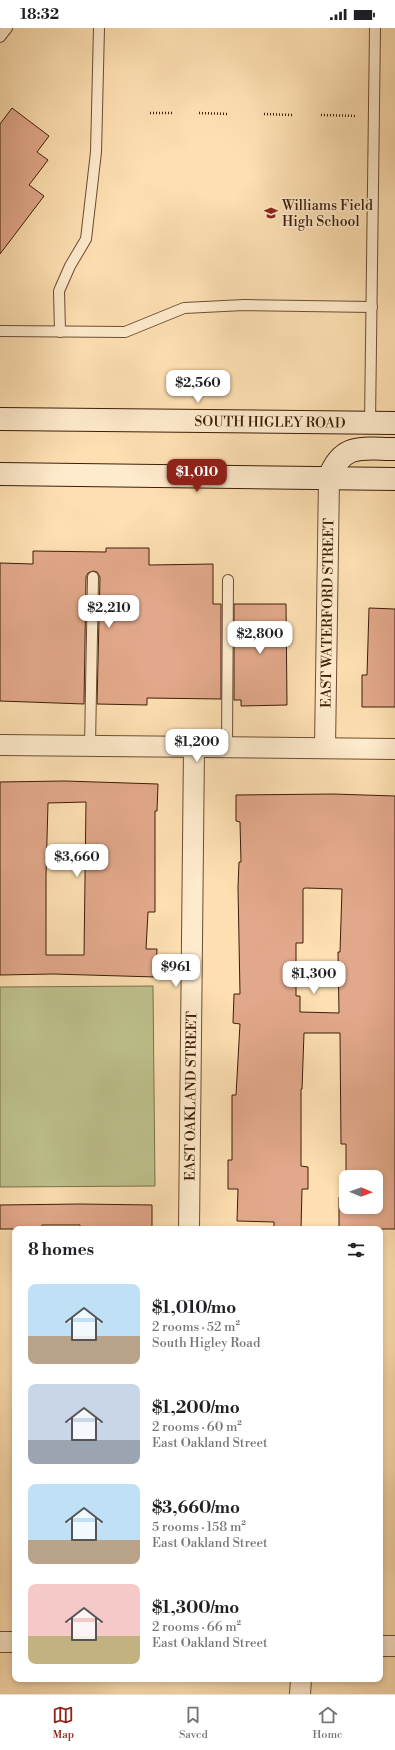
<!DOCTYPE html>
<meta charset="utf-8">
<style>
:root{--surface:#fff;--page:#f6f6f6;--text:#202124;--muted:#757577;--line:#e0e0e0;--accent:#8f2418}
body{margin:0;font-family:"Libre Bodoni",serif;background:var(--page);color:var(--text);height:100vh;display:flex;flex-direction:column;font-size:15px;white-space:nowrap}
*{box-sizing:border-box;margin:0}
p{font-size:13px;color:var(--muted)}
.icon{flex:none;width:22px;height:22px;fill:none;stroke:currentColor;stroke-width:2;stroke-linecap:round;stroke-linejoin:round}
.map{position:relative;flex:1;overflow:hidden}
.details{position:absolute;left:12px;top:1198px;width:371px;height:456px;display:flex;flex-direction:column;background:var(--surface);border-radius:8px;box-shadow:0 2px 6px #0003}
.details>*{flex:none}
.needle{width:26px;rotate:91deg}
.fabs{position:absolute;left:339px;top:1142px;display:grid;gap:8px}
.fabs a{display:grid;place-items:center;width:44px;height:44px;border-radius:8px;background:var(--surface);box-shadow:0 2px 6px #0003;font-size:20px}
.price{position:absolute;translate:-50% -34px;padding:0 9px;border-radius:8px;background:#fff;color:#222;font-size:13px;line-height:26px;filter:drop-shadow(0 1px 2px #0008)}
.price::after{content:'';position:absolute;left:50%;top:24px;width:12px;height:9px;margin-left:-6px;background:inherit;clip-path:polygon(0 0,100% 0,50% 100%)}
.price.on{background:var(--accent);color:#fff}
ul{padding:0;list-style:none}
li{display:flex;align-items:center;gap:12px;height:100px;padding:0 16px}
li span{display:grid;place-items:center;flex:none;width:112px;height:80px;border-radius:8px;color:#555}
li>.icon{margin-inline-start:auto}
span .icon{width:48px;height:48px;fill:#fffc;stroke-width:1}
li b{font-size:17px}
h2{display:flex;justify-content:space-between;align-items:center;height:48px;padding:0 16px;font-size:17px}
.status{display:flex;justify-content:space-between;align-items:center;height:28px;padding:0 20px;background:var(--surface);direction:ltr}
.status svg{height:11px;fill:currentColor}
.tabs{display:flex;justify-content:space-around;align-items:center;height:56px;border-top:1px solid var(--line);background:var(--surface);font-size:11px;color:var(--muted)}
.tabs a{display:grid;justify-items:center;gap:2px}
.tabs .on{color:var(--accent)}
.map>svg:first-child{display:block}
.green{fill:#bec28d;stroke:#7d704a}
.building{fill:#e2a88b;stroke:#3c1e08;fill-rule:evenodd}
.lines{fill:none;stroke-linecap:round;stroke-linejoin:round}
.service-casing{stroke:#6c4e32;stroke-width:12}
.minor-casing{stroke:#6c4e32;stroke-width:22}
.secondary-casing{stroke:#3c1e08;stroke-width:24}
.path{stroke:#3c1e08;stroke-width:2.5;stroke-dasharray:1 2;stroke-linecap:butt}
.service{stroke:#feeacc;stroke-width:10}
.minor{stroke:#feeacc;stroke-width:20}
.secondary{stroke:#feeacc;stroke-width:22}
.labels{text-anchor:middle;stroke-width:3.5;stroke-linejoin:round;paint-order:stroke}
.poi-label{font-size:14px;fill:#3c1e08;stroke:#feeacc;text-anchor:start}
.street-label{font-size:14px;fill:#3c1e08;stroke:#feeacc}
</style>
<div class="status"><b>18:32</b><svg viewBox="0 0 49 12"><path d="M0 12V9h3v3zM5 12V6h3v6zM10 12V3h3v9zM15 12V0h3v12zM26 1h20v11H26zM47 4h2v5h-2z"/></svg></div>
<div class="map">
<svg width="395" height="1666" viewBox="0 0 395 1666">
<rect width="100%" height="100%" fill="#fddfb1"/>
<filter id="stains"><feTurbulence type="fractalNoise" baseFrequency=".005" numOctaves="4"/><feColorMatrix values="0 0 0 0 .2 0 0 0 0 .09 0 0 0 0 .02 0 0 0 .5 -.17"/></filter>
<radialGradient id="worn" r=".72"><stop offset=".6" stop-color="#630" stop-opacity="0"/><stop offset="1" stop-color="#630" stop-opacity=".3"/></radialGradient>
<polygon class="green" points="153,958 155,1158 0,1159 0,959"/>
<g class="building">
<polygon points="12,80 49,108 37,124 48,132 29,157 44,168 0,226 0,96"/>
<polygon points="106,520 149,520 149,537 213,536 213,576 221,576 221,671 147,670 147,677 97,676 100,549 97,544 93,543 88,545 86,549 84,676 0,673 0,535 33,536 33,523 106,524"/>
<polygon points="234,576 286,576 287,677 241,678 241,672 234,672"/>
<polygon points="369,580 395,581 395,679 362,679 362,647 367,647"/>
<path d="M65,753l93,3 -1,27h-2v101h-7l-2,37h11l-1,28 -103,-3 -53,1v-193zM86,774l-2,153h-38v-80l2,-72z"/>
<path d="M333,766l62,2v433h-56v-32h7v10h30v-30h-30v-33h-5l-1,-111h-36l-2,56h-1v77l7,1v22h-6l-1,40h-27v-7l-37,-1 1,-32h-10v-29h4v-65h4l4,-71 -7,-1 1,-29h6l-2,-107 1,-25h2l-1,-40 -4,-1v-26zM305,860l37,1 -2,63h-2l1,61 -39,-1v-16h-4v-53h7v-54z"/>
<polygon points="80,1176 152,1177 152,1201 80,1201 80,1197 42,1197 42,1201 0,1201 0,1177"/>
</g>
<g class="lines">
<g class="service-casing">
<g id="service">
<polyline points="0,9 7,0"/>
<polyline points="0,303 125,304 184,280 244,277 372,279"/>
<polyline points="60,304 59,263 70,238 86,211 96,124 99,0"/>
<polyline points="370,395 375,0"/>
<polyline points="90,718 93,549"/>
<polyline points="227,719 228,552"/>
</g>
</g>
<g class="minor-casing">
<g id="minor">
<polyline points="0,717 395,721"/>
<path id="s1" d="M325,720l4,-270"/>
<path id="s2" d="M189,1201l5,-482"/>
<polyline points="0,1614 15,1614"/>
<polyline points="380,1618 395,1618"/>
<polyline points="300,1666 301,1651"/>
</g>
</g>
<g class="secondary-casing">
<g id="secondary">
<path id="s3" d="M0,391l395,4"/>
<polyline points="0,446 395,451"/>
<path d="M329,450c13,-36 34,-29 66,-29"/>
</g>
</g>
<g class="path">
<polyline points="150,85 172,85"/>
<polyline points="199,85 229,86"/>
<polyline points="264,86 292,87"/>
<polyline points="321,87 357,88"/>
</g>
<use href="#service" class="service"/>
<use href="#minor" class="minor"/>
<use href="#secondary" class="secondary"/>
</g>
<defs>
<g id="school-bare" transform="scale(1.08)"><path d="M0-5L7-2L0 1L-7-2ZM-4 1L0 2.5L4 1V4Q0 6-4 4Z" fill="#8f2418" stroke="#feeacc" stroke-width="2.5" paint-order="stroke"/></g>
</defs>
<g fill-rule="evenodd">
<use href="#school-bare" x="271" y="185"/>
</g>
<g class="labels">
<g class="poi-label">
<text x="282" y="182">Williams Field<tspan x="282" dy="16">High School</tspan></text>
</g>
<g class="street-label">
<text dy="5" stroke="none"><textPath href="#s3" startOffset="270">SOUTH HIGLEY ROAD</textPath></text>
<text dy="5" stroke="none"><textPath href="#s1" startOffset="135">EAST WATERFORD STREET</textPath></text>
<text dy="5" stroke="none"><textPath href="#s2" startOffset="133">EAST OAKLAND STREET</textPath></text>
</g>
</g>
<rect width="100%" height="100%" filter="url(#stains)"/>
<rect width="100%" height="100%" fill="url(#worn)"/>
</svg>
<div class="fabs">
<a><svg class="needle" viewBox="-14 -14 28 28"><path d="M0-13l5 13h-10z" fill="#e53935"/><path d="M0 13l5-13h-10z" fill="#757577"/></svg></a>
</div>
<b class="price" style="left:198px;top:376px">$2,560</b>
<b class="price on" style="left:197px;top:465px">$1,010</b>
<b class="price" style="left:109px;top:601px">$2,210</b>
<b class="price" style="left:260px;top:627px">$2,800</b>
<b class="price" style="left:197px;top:735px">$1,200</b>
<b class="price" style="left:77px;top:850px">$3,660</b>
<b class="price" style="left:176px;top:960px">$961</b>
<b class="price" style="left:314px;top:967px">$1,300</b>
<section class="details">
<h2>8 homes<svg class="icon" aria-label="filters" viewBox="0 0 24 24"><path d="M4 7h16M4 17h16"/><circle cx="9" cy="7" r="2"/><circle cx="15" cy="17" r="2"/></svg></h2>
<ul>
<li><span style="background:linear-gradient(#bfe0f5 65%,#b9a48a 0)"><svg class="icon" aria-label="home" viewBox="0 0 24 24"><path d="M3 11l9-7 9 7M6 9v11h12V9"/></svg></span><div><b>$1,010/mo</b><p>2 rooms · 52 m²</p><p>South Higley Road</p></div></li>
<li><span style="background:linear-gradient(#c9d6e8 70%,#9aa5b1 0)"><svg class="icon" aria-label="home" viewBox="0 0 24 24"><path d="M3 11l9-7 9 7M6 9v11h12V9"/></svg></span><div><b>$1,200/mo</b><p>2 rooms · 60 m²</p><p>East Oakland Street</p></div></li>
<li><span style="background:linear-gradient(#bfe0f5 70%,#b9a48a 0)"><svg class="icon" aria-label="home" viewBox="0 0 24 24"><path d="M3 11l9-7 9 7M6 9v11h12V9"/></svg></span><div><b>$3,660/mo</b><p>5 rooms · 158 m²</p><p>East Oakland Street</p></div></li>
<li><span style="background:linear-gradient(#f6c9c9 65%,#c2b280 0)"><svg class="icon" aria-label="home" viewBox="0 0 24 24"><path d="M3 11l9-7 9 7M6 9v11h12V9"/></svg></span><div><b>$1,300/mo</b><p>2 rooms · 66 m²</p><p>East Oakland Street</p></div></li>
</ul>
</section>
</div>
<nav class="tabs">
<a class="on"><svg class="icon" aria-label="map" viewBox="0 0 24 24"><path d="M3 6l6-2 6 2 6-2v14l-6 2-6-2-6 2zM9 4v14M15 6v14"/></svg>Map</a>
<a><svg class="icon" aria-label="saved" viewBox="0 0 24 24"><path d="M7 4h10v16l-5-4-5 4z"/></svg>Saved</a>
<a><svg class="icon" aria-label="home" viewBox="0 0 24 24"><path d="M3 11l9-7 9 7M6 9v11h12V9"/></svg>Home</a>
</nav>
